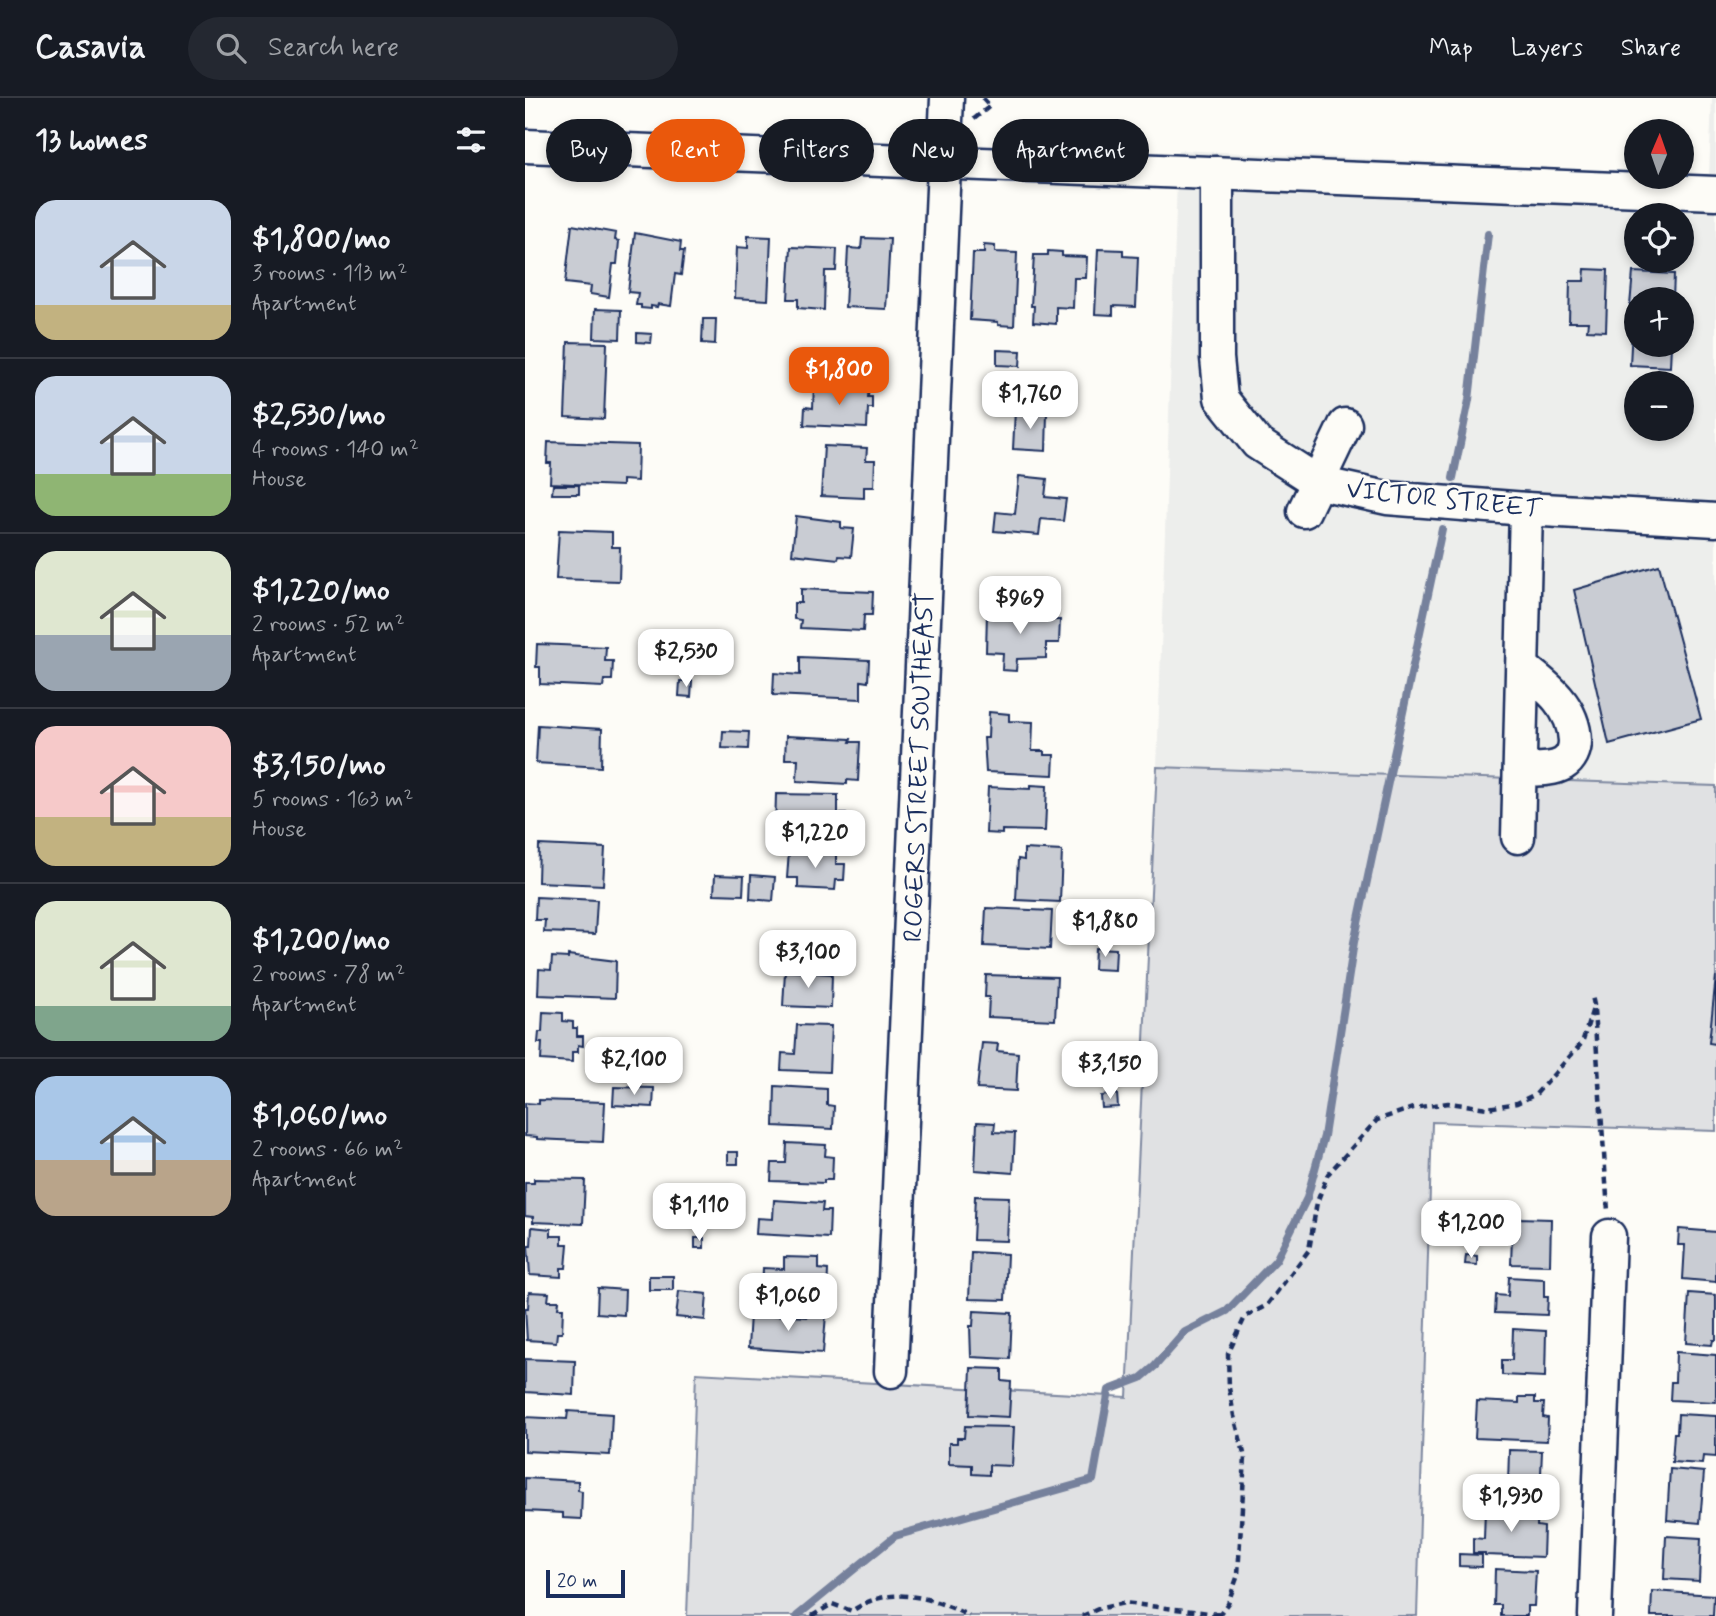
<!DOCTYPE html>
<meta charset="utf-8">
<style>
:root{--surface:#171b24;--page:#242831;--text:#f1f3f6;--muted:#9ea1a6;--line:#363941;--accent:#ea580c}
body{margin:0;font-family:Mynerve,sans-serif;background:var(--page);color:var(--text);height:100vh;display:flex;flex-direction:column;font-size:26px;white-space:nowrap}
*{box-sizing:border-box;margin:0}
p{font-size:23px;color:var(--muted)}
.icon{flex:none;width:38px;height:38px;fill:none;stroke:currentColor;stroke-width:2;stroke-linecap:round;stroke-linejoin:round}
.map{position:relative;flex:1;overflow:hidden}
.drawer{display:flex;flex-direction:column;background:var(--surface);width:525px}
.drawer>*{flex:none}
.banner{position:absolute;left:21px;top:21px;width:665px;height:63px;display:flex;gap:14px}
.needle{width:46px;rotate:2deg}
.tools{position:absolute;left:1099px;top:21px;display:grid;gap:14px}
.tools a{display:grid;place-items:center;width:70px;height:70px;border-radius:50%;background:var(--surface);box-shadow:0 4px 10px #0003;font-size:35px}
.scale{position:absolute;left:21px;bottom:18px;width:79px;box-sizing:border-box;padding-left:7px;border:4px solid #1b2f5e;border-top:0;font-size:19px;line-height:24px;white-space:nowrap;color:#1b2f5e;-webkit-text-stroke:5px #fdfcf7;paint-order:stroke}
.price{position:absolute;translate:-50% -60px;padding:0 16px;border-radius:14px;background:#fff;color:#222;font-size:23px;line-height:46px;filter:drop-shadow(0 2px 4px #0008)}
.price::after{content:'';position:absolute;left:50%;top:42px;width:21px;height:16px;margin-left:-10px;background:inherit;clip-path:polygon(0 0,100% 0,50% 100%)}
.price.active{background:var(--accent);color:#fff}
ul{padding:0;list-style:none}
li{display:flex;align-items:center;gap:21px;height:175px;padding:0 35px}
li+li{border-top:2px solid var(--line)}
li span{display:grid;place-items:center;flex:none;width:196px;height:140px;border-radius:21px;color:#555}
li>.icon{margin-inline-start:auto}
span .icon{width:84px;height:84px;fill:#fffc;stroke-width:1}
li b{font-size:30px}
h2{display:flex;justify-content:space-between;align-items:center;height:84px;padding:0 35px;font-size:30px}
.tag{padding:0 24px;border-radius:32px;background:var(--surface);box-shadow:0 4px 10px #0003;font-size:24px;line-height:63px}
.tag.active{background:var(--accent);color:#fff}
header{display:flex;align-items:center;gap:42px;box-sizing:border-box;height:98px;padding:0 35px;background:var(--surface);border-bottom:2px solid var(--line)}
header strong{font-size:33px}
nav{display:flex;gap:38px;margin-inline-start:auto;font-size:24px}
.search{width:490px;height:63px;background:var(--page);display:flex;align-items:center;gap:18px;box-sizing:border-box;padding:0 24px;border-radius:38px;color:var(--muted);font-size:26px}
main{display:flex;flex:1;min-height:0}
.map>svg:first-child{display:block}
.built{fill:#edeeec;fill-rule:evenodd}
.green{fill:#e0e1e3;stroke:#7e88a0;stroke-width:2}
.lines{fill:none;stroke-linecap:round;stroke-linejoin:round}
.stream{stroke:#76819c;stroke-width:8}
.building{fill:#c9ccd3;stroke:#1b2f5e;stroke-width:2}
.minor-casing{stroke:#1b2f5e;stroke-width:37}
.path{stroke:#1b2f5e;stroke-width:4.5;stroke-dasharray:7 5;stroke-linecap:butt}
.minor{stroke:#fdfcf7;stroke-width:32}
.labels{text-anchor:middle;stroke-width:5;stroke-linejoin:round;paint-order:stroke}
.street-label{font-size:26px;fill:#1b2f5e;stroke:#fdfcf7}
</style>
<header>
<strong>Casavia</strong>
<div class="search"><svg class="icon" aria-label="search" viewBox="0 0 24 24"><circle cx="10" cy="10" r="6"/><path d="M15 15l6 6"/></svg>Search here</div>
<nav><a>Map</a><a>Layers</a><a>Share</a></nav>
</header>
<main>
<section class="drawer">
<h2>13 homes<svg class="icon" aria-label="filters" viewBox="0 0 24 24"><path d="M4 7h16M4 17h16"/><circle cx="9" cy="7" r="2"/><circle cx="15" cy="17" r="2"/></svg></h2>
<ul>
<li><span style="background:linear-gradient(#c9d6e8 75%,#c2b280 0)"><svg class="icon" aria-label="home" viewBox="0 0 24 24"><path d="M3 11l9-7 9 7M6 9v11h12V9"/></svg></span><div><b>$1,800/mo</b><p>3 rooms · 113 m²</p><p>Apartment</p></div></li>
<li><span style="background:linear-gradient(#c9d6e8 70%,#8fb573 0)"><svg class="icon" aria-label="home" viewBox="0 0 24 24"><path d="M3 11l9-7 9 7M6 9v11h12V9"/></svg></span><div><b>$2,530/mo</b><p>4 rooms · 140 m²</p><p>House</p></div></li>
<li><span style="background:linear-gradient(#dfe7d0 60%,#9aa5b1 0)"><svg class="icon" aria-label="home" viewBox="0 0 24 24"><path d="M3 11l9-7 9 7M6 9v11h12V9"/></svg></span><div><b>$1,220/mo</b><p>2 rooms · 52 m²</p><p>Apartment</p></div></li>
<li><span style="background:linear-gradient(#f6c9c9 65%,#c2b280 0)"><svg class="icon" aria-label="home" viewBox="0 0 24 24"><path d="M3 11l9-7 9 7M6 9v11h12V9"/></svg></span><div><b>$3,150/mo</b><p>5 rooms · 163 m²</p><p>House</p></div></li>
<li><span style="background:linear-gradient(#dfe7d0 75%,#7fa58c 0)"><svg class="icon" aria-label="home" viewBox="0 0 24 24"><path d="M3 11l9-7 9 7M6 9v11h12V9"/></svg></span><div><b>$1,200/mo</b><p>2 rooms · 78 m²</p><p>Apartment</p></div></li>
<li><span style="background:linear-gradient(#a9c7e8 60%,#b9a48a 0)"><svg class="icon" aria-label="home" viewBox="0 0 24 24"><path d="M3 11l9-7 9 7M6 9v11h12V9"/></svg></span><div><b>$1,060/mo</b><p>2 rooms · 66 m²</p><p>Apartment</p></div></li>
</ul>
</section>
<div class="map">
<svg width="1191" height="1518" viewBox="0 0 1191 1518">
<rect width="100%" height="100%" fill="#fdfcf7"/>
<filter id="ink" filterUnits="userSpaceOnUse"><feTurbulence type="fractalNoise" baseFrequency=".0143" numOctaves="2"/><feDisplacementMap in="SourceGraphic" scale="14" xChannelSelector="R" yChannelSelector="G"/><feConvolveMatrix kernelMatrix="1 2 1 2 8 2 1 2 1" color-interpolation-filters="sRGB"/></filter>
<g filter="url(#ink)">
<path class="built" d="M1187,0h4v688l-559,-19 21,-617 458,22v5l73,-1zM1111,117h46v46h-46zM1111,201h46v46h-46zM1111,285h46v46h-46z"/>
<polygon class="green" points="632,669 1191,688 1191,1033 907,1024 892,1518 162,1518 171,1275 602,1299"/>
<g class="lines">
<g class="stream">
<polyline points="928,380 944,302 963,136"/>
<polyline points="272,1518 370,1438 568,1382 584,1292 616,1280 630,1268 660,1234 702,1213 751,1162 782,1100 799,1038 829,844 917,431"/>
</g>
</g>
<g class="building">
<polygon points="47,127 91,135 90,142 94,143 92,166 88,166 84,199 65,196 66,188 40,185"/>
<polygon points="110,135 156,144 155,153 159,153 156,177 150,176 146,208 133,206 132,209 126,208 126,211 116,210 116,207 111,207 113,195 103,194"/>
<polygon points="223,138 246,139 243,202 210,200 212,149 223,150"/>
<polygon points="337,140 365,141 361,211 320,209 323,150 336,151"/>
<polygon points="459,147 470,148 470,154 492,155 489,228 473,227 473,224 445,222 448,155 459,155"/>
<polygon points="266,149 312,151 311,173 300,173 299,212 273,210 273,201 263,201"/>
<polygon points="573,151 598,152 598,158 613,159 611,209 588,208 588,217 570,216"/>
<polygon points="523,153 537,154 537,158 562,159 561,180 549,180 548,210 531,209 531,226 508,224 509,208 506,208 509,157 523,157"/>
<polygon points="1060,171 1083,172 1081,233 1062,232 1063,224 1044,224 1045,183 1059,183"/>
<polygon points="1108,174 1149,176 1148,201 1111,201 1111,247 1146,247 1145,269 1105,267 1107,230 1103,230"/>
<polygon points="70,211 96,212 95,241 69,240"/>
<polygon points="178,221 191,221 190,246 177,245"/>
<polygon points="112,235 127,236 126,245 112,244"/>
<polygon points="43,244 82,245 79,321 40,319"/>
<polygon points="472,252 496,253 495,268 472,267"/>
<polygon points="319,260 335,261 334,277 318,276"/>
<polygon points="289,286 344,289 343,299 347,299 347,310 343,310 342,330 279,327 280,309 288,310"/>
<polygon points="490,312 522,314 521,353 488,351"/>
<polygon points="23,344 113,347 112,383 97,382 97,388 25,385 26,365 22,365"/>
<polygon points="299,348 342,350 341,362 350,362 349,389 339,389 339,400 296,398"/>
<polygon points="494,378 522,381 520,399 541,401 538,423 516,421 514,437 469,433 471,414 490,416"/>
<polygon points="28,387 54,387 54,396 27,396"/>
<polygon points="271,418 316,424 316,430 329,431 326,459 314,458 313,461 267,456"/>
<polygon points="34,432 87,434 87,449 95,449 94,483 31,481"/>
<polygon points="1134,467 1176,621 1084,646 1049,492"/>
<polygon points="276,491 348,494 347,517 339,517 338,533 275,530 276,522 269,521 269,505 276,505"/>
<polygon points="462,514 511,516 522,518 522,522 535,522 534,545 521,545 521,560 492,561 491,573 477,572 478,555 461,554"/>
<polygon points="12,546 81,549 80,563 88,563 87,582 79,582 78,589 15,586 15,569 11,569"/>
<polygon points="275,559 344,562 343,584 336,583 336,601 248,597 249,575 275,577"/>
<polygon points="155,583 167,583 166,599 154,598"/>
<polygon points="464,614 484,616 484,623 508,624 507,653 519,653 519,657 529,657 528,677 461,674 459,640 463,640"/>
<polygon points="13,627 77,631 76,669 11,665"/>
<polygon points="198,633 224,634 223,651 197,650"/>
<polygon points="261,638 326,641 325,644 335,644 333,683 322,682 322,686 272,683 273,661 260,661"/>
<polygon points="506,687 522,688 520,733 477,732 477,736 461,735 463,689 506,691"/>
<polygon points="251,696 313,697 313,716 321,716 321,736 262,735 263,730 250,730"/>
<polygon points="14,747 80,750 78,787 13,784"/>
<polygon points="499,751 537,753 535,804 491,802 493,761 499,762"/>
<polygon points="264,753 311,755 311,766 320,766 319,782 311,782 310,792 273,790 273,780 262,780"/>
<polygon points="190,777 219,778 218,797 189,796"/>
<polygon points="226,777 250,779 248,803 225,801"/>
<polygon points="11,799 72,802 70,836 19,834 20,822 10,822"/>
<polygon points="461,810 527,813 525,851 459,848"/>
<polygon points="570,850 591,851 590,872 569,871"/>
<polygon points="43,857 91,863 90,900 13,897 14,871 26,872 27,859 43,860"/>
<polygon points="260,873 307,876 306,910 258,908"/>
<polygon points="461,877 532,879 530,922 463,919 464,899 460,899"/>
<polygon points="1191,878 1191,946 1184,945"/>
<polygon points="18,914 38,915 38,923 48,924 48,930 52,930 52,938 58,938 58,948 53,947 53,954 47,954 47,964 16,962 17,945 13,945 14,934 17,934"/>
<polygon points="272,927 306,928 304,974 256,972 257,955 270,956"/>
<polygon points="457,945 473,946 472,953 493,955 491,993 452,991"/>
<polygon points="250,988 302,991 302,1007 309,1008 308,1031 249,1028"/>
<polygon points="89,989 129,990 128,1009 88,1007"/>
<polygon points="592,996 593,1009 577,1010 576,998"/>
<polygon points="14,1002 80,1004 78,1044 12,1041 12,1039 0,1038 0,1005 14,1006"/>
<polygon points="452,1024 470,1025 469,1034 490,1035 488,1075 450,1072"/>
<polygon points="262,1045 301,1047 300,1058 308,1059 307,1082 299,1082 299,1085 246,1083 247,1065 261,1065"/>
<rect x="203" y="1054" width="10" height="12"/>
<polygon points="9,1081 60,1082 58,1126 8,1124 8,1119 0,1118 0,1085 9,1085"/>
<polygon points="450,1098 484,1099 482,1143 448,1142"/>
<polygon points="249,1102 298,1105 297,1113 305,1113 304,1140 231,1136 232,1120 248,1121"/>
<polygon points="993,1120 1026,1121 1025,1167 986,1166 987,1139 993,1139"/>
<polygon points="7,1129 26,1131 26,1138 37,1138 37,1146 43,1146 41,1170 36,1170 36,1179 5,1177 3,1148 6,1148"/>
<polygon points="1154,1131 1191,1134 1191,1184 1158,1181 1160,1147 1153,1147"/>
<rect x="170" y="1140" width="9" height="10"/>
<polygon points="446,1154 482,1156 480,1202 444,1201"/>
<polygon points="941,1157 952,1158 952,1167 940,1166"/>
<polygon points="259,1159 294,1160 294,1171 303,1172 302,1195 237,1193 238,1170 259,1171"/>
<rect x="124" y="1178" width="24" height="14"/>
<polygon points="984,1179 1019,1181 1019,1199 1023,1199 1022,1217 970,1215 971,1197 983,1198"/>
<polygon points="73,1190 100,1192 99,1217 72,1215"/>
<polygon points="154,1193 182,1196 180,1222 151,1219"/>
<polygon points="4,1194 24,1195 23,1203 34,1203 33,1210 38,1210 37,1235 32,1235 31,1244 2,1242 0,1210 3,1210"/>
<polygon points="1164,1195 1191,1197 1191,1242 1188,1242 1187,1247 1161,1245"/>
<polygon points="449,1213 487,1215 485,1261 446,1259 445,1228 448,1228"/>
<polygon points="283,1215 301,1216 298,1255 223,1250 225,1216 283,1219"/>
<polygon points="988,1231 1021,1233 1020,1279 977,1277 977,1262 987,1262"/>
<polygon points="1151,1254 1191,1257 1191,1304 1145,1302 1146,1284 1150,1284"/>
<polygon points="0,1261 50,1263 49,1297 0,1294"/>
<polygon points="446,1270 477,1271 477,1283 486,1284 484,1319 444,1317"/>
<polygon points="994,1299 1010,1299 1010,1305 1019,1305 1018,1319 1023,1320 1022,1343 950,1340 952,1303 994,1305"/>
<polygon points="43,1313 87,1316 85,1357 0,1353 0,1319 42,1321"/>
<polygon points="1153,1316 1191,1318 1191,1359 1178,1358 1177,1366 1147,1364 1149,1335 1152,1335"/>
<polygon points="440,1328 489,1329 487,1368 464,1367 464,1377 447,1376 447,1367 424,1366 424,1345 432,1345 432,1340 439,1340"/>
<polygon points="984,1352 1017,1353 1015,1399 992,1398 992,1388 983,1387"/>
<polygon points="1145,1371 1179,1374 1175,1425 1142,1422"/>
<polygon points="0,1380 53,1383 53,1392 57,1393 56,1421 38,1420 38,1415 0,1413"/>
<polygon points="960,1411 1013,1413 1012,1428 1019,1429 1018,1459 960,1457 960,1455 948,1455 948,1440 959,1441"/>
<polygon points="1141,1438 1176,1440 1174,1483 1139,1481"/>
<polygon points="934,1456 957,1457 957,1469 934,1468"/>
<polygon points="970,1471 1011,1473 1009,1508 1002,1508 1002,1518 976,1518 976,1507 969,1507"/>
<polygon points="1127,1493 1189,1497 1188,1518 1126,1518"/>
</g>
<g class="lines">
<g class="minor-casing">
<g id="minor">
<polyline points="0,48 1191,95"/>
<polyline points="692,75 692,260 696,300 732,345 794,385 862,400 1001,411 1191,422"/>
<polyline points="779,413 820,327"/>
<path d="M995,672c13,-1 31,1 43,-6 8,-5 12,-14 12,-23 -1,-34 -27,-54 -52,-73"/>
<polyline points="993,739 1001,411"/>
<polyline points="366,1273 422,0"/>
<polyline points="1070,1518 1084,1138"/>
</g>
</g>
<g class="path">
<polyline points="449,21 465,8 458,0"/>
<polyline points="1069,912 1083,1113"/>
<path d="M287,1518l20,-12 20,7c38,-27 80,-14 117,5"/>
<polyline points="557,1518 573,1511 599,1505 693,1516"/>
<polyline points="693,1518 703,1505 713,1477 720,1359 709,1318 704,1290 703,1256 720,1219 742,1207 784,1152 792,1104 803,1076 852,1022 888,1010 923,1005 963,1010 992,1005 1011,996 1057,945 1069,907 1067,898"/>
</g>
<use href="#minor" class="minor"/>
</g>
</g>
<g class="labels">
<g class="street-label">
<text transform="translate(919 400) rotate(6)" y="9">VICTOR STREET</text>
<text transform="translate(393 669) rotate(-88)" y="9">ROGERS STREET SOUTHEAST</text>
</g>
</g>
</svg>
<div class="tools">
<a><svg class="needle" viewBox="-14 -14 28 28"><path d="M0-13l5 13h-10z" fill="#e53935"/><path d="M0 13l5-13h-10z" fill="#9ea1a6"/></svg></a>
<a><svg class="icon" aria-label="locate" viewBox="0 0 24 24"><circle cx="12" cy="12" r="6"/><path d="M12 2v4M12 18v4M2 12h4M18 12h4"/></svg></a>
<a>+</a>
<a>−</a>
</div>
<div class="scale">20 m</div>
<b class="price active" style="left:314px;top:309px">$1,800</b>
<b class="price" style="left:505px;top:333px">$1,760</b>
<b class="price" style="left:495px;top:538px">$969</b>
<b class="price" style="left:161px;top:591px">$2,530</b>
<b class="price" style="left:290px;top:772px">$1,220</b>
<b class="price" style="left:580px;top:861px">$1,880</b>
<b class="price" style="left:283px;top:892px">$3,100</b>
<b class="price" style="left:109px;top:999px">$2,100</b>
<b class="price" style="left:585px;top:1003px">$3,150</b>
<b class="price" style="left:174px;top:1145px">$1,110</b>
<b class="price" style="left:946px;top:1162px">$1,200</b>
<b class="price" style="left:263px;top:1235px">$1,060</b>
<b class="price" style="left:986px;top:1436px">$1,930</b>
<div class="banner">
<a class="tag">Buy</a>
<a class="tag active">Rent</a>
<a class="tag">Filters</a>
<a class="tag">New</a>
<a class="tag">Apartment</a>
</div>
</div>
</main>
